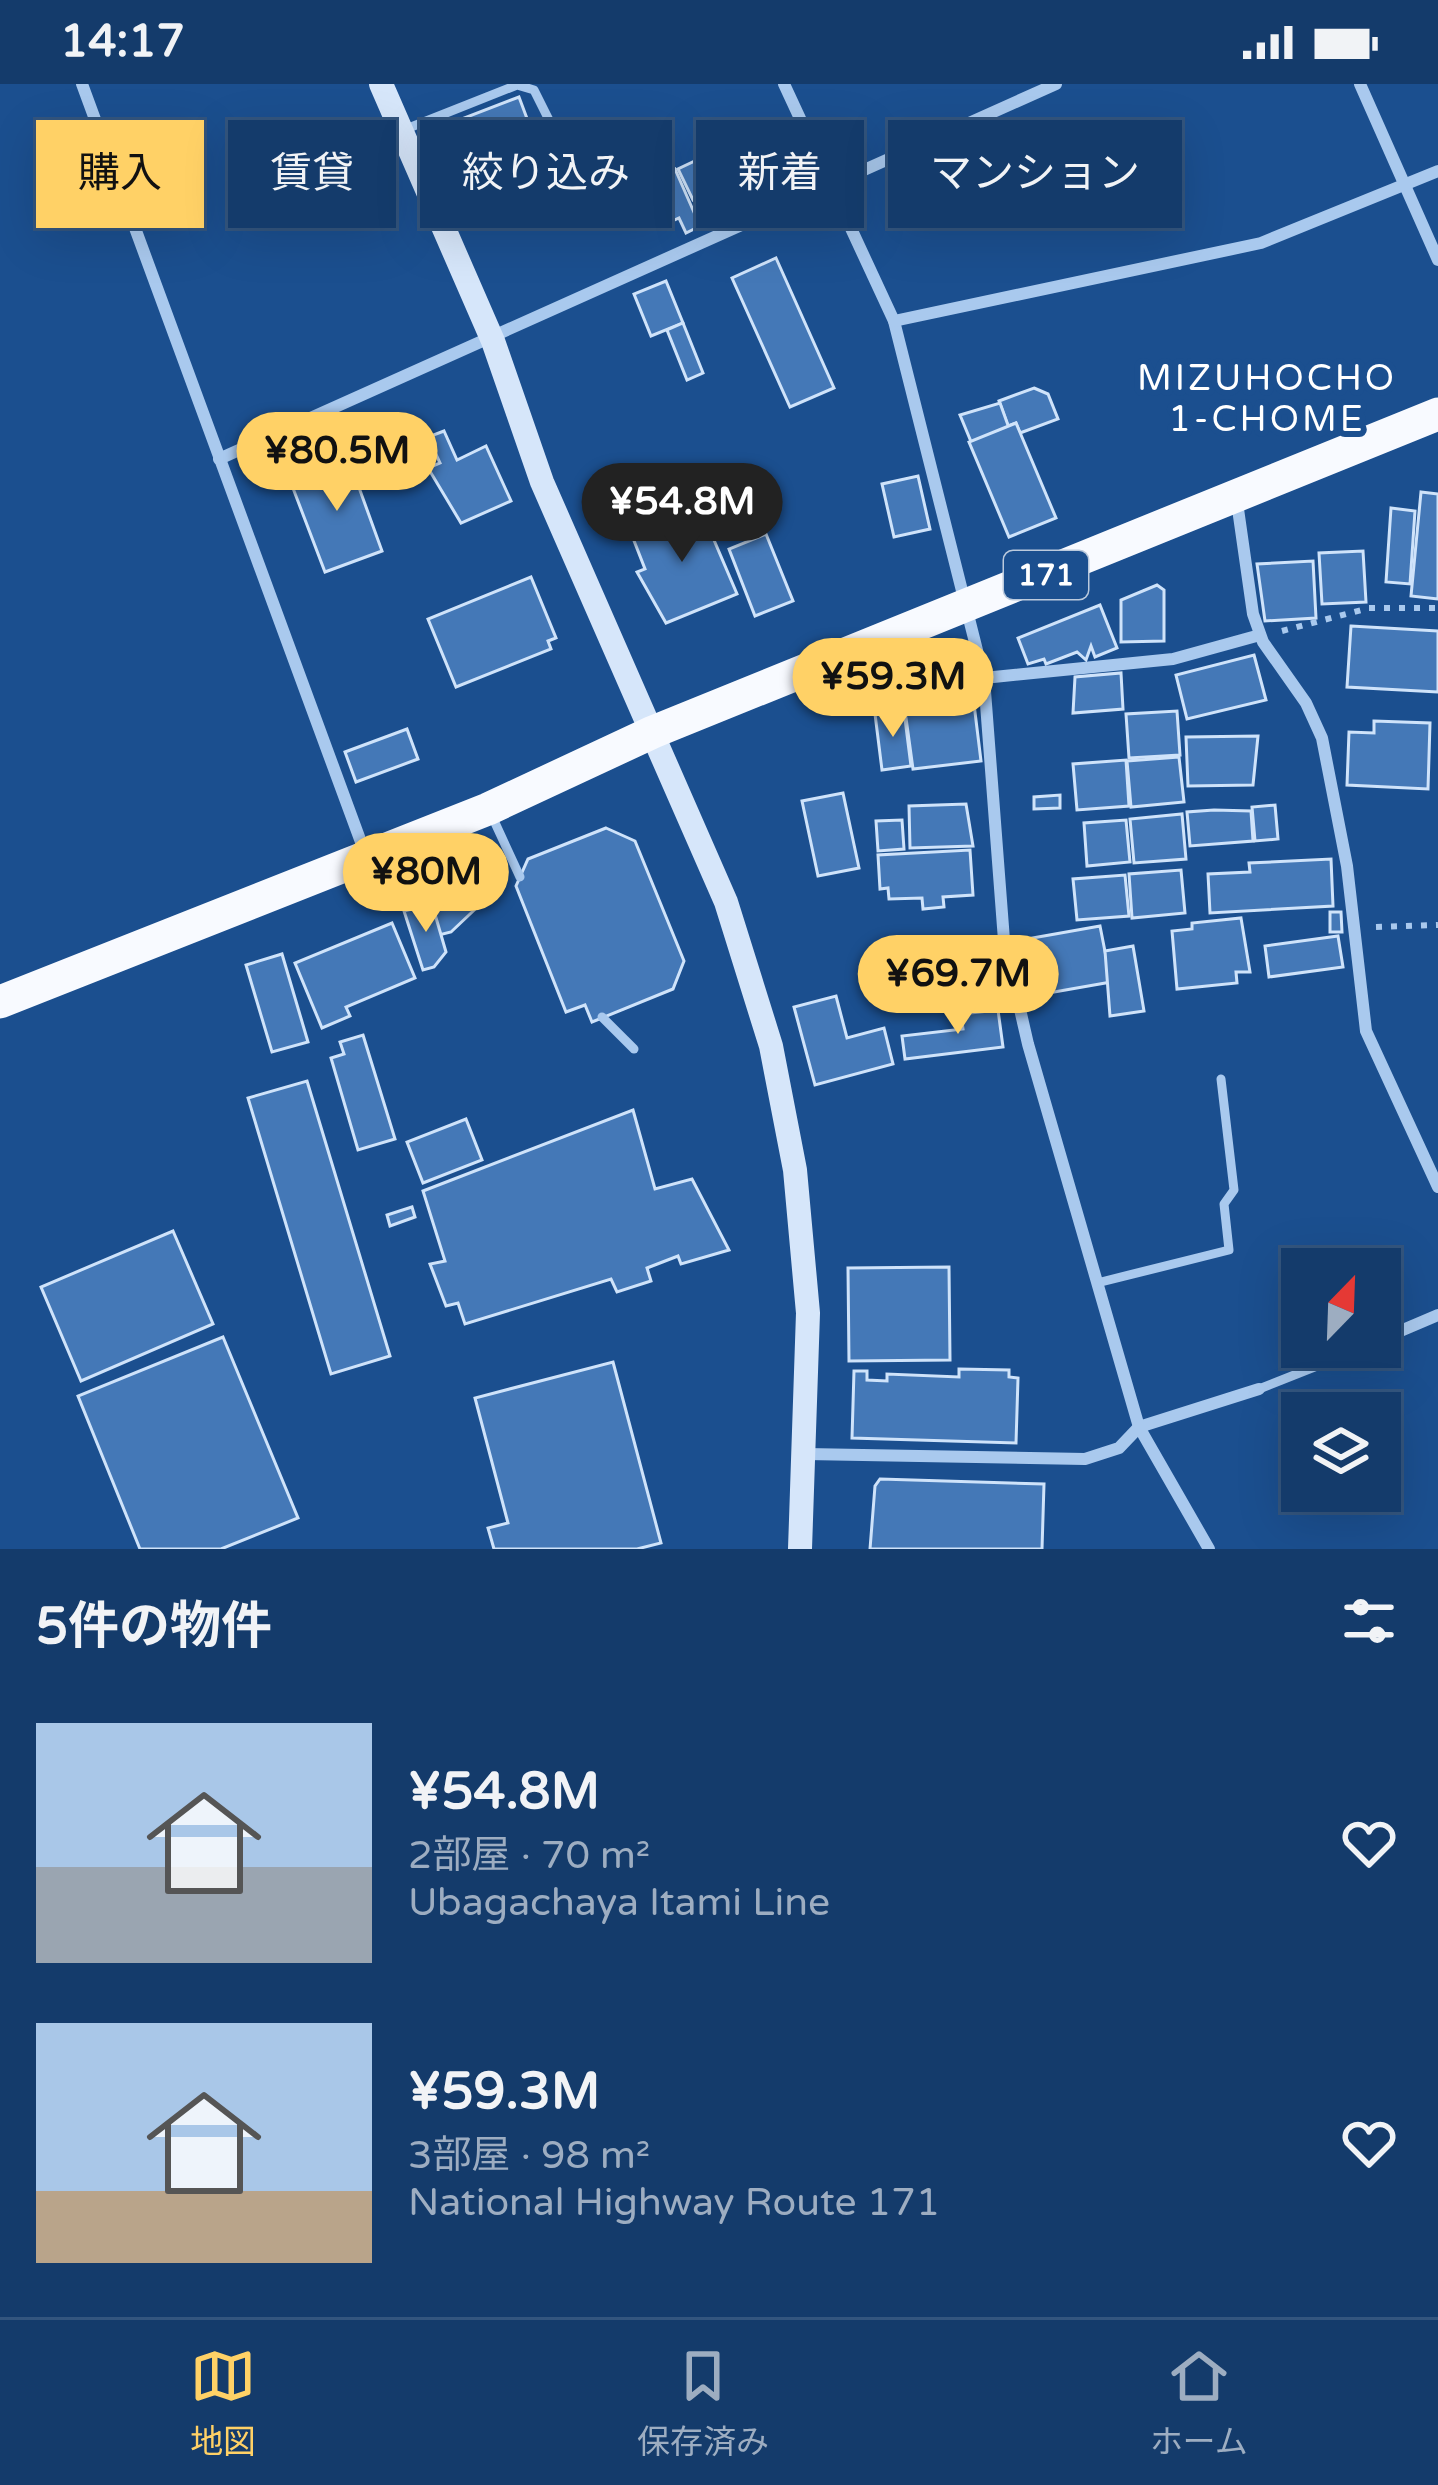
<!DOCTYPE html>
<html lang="ja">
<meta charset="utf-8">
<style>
:root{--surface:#143b6b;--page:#214673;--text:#f1f3f6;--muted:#9dadc1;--line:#33557e;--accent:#ffd166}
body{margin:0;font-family:"Varela Round","Noto Sans JP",sans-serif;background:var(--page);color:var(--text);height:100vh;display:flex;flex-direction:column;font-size:45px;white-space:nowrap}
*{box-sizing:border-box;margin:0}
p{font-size:39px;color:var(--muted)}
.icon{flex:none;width:66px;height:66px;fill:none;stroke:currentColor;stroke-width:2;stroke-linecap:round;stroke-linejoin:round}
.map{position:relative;height:1465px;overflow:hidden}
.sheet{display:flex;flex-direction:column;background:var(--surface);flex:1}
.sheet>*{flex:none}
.guide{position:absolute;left:36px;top:36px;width:1368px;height:108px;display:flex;gap:24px}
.needle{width:78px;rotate:23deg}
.tools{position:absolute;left:1281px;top:1164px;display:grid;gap:24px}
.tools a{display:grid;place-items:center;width:120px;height:120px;border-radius:0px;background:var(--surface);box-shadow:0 12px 48px #0002,0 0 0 3px var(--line);font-size:60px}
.price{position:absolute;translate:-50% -102px;padding:0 27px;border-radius:42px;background:var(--accent);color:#111;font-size:39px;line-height:78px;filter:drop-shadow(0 3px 6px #0008)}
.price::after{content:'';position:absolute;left:50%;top:72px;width:36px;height:27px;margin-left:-18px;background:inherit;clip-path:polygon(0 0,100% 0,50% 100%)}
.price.selected{background:#222;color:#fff}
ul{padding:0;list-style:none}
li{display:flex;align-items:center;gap:36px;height:300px;padding:0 36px}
li span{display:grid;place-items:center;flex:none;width:336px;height:240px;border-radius:0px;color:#555}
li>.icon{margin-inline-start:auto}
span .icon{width:144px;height:144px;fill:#fffc;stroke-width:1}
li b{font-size:51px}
h2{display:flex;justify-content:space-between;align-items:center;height:144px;padding:0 36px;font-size:51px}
.tag{padding:0 42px;border-radius:0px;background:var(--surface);box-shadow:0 12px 48px #0002,0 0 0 3px var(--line);font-size:42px;line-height:108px}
.tag.selected{background:var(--accent);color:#111}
.status{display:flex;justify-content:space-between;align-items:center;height:84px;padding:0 60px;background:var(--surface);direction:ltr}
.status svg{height:33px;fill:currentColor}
.dock{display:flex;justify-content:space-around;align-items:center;height:168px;border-top:3px solid var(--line);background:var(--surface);font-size:33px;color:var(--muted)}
.dock a{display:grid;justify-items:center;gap:6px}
.dock .selected{color:var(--accent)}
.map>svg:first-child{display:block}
.building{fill:#4478b7;stroke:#cfe3fa;stroke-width:3}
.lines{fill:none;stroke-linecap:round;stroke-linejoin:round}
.path{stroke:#a9c9ee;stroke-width:6;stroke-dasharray:6 9;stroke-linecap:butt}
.service{stroke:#a9c9ee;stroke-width:9}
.minor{stroke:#a9c9ee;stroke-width:12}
.secondary{stroke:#d6e6fa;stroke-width:24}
.trunk{stroke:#f8faff;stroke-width:33}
.labels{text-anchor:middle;stroke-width:12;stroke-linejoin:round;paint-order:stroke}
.shield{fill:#1b4f8f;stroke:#bbcadd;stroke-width:3}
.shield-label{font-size:30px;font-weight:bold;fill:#fff}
.neighbourhood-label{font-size:36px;letter-spacing:3px;fill:#fff;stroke:#1b4f8f}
</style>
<div class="status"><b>14:17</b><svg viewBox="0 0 49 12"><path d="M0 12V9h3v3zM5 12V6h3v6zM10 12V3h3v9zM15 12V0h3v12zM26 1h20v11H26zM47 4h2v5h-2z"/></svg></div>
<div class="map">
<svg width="1438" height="1465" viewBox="0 0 1438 1465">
<rect width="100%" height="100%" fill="#1b4f8f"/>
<g class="building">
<polygon points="519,13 532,48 464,74 451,39"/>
<polygon points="784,45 799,76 777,86 762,55"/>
<polygon points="754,58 769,89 747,100 732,68"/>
<polygon points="727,72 743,102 721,113 706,82"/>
<polygon points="699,75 714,106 693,116 678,85"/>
<polygon points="675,85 700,142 686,149 679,134 670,138 651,95"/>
<polygon points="776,174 834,304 790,323 732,194"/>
<polygon points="666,197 683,239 651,252 634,210"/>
<polygon points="683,239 703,289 687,296 667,246"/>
<polygon points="1034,304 1048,310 1058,335 1020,349 1016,339 1008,342 999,317"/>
<polygon points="1000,319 1009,344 972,360 960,331"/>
<polygon points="1016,339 1056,434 1009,453 969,358"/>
<polygon points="444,347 457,376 486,362 511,417 461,439 428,384 440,379 428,353"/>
<polygon points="345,365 382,467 325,488 291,399 325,387 321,374"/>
<polygon points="918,392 930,445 894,453 882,400"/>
<polygon points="1421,408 1438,410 1438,515 1411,512"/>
<polygon points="699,421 737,510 666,539 637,488 645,485 631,449"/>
<polygon points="1391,424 1415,427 1410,500 1386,498"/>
<polygon points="766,450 793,517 755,532 729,465"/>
<polygon points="1363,467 1366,518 1322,520 1319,469"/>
<polygon points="1313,477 1316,534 1265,537 1257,480"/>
<polygon points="531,493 556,554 548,557 551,565 456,603 428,535"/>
<polygon points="1157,501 1164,506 1164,557 1121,558 1121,516"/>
<polygon points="1100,521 1117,564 1095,573 1091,562 1086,576 1077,568 1046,580 1044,575 1028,580 1018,554"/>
<polygon points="1351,542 1438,547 1438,608 1347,603"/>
<polygon points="1254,571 1266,616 1187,635 1176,591"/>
<polygon points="1121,589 1123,625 1073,629 1075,593"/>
<polygon points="944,608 946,623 974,620 981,677 913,685 903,612"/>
<polygon points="904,627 911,682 882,686 875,630"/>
<polygon points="1177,627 1180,671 1129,674 1126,630"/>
<polygon points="1374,637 1430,639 1428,705 1347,701 1349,648 1374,649"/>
<polygon points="407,645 418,675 356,698 345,668"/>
<polygon points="1258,652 1253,701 1188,702 1186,653"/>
<polygon points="1179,673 1184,718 1131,723 1127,677"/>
<polygon points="1126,676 1129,722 1077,726 1073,680"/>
<polygon points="843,709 859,784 818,792 802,717"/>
<polygon points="1060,711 1060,724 1034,725 1034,713"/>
<polygon points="966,720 973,762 910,764 909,722"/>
<polygon points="1275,721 1278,755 1255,757 1252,723"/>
<polygon points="1214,726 1251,727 1253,757 1190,762 1187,728"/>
<polygon points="1182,730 1186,775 1134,779 1130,735"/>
<polygon points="902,736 904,765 878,767 876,737"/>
<polygon points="1126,736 1130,778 1087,782 1084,739"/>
<polygon points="606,744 635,757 684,877 673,905 592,938 585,921 566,928 516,802 528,775"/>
<polygon points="970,766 973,811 943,813 944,823 923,825 922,814 889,815 888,804 880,805 878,771"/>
<polygon points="1331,775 1333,822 1210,829 1208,790 1250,788 1249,779"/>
<polygon points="1181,786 1185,829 1132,834 1129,790"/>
<polygon points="494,789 489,812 451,848 439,851 427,804"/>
<polygon points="1125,791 1129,832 1077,836 1073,795"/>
<polygon points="432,820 446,868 434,883 423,886 404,827"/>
<polygon points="1330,828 1341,828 1342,848 1330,848"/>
<polygon points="1241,834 1250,888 1236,888 1237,899 1177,905 1172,847 1192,845 1192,839"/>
<polygon points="392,839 415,894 346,923 350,932 322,944 295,879"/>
<polygon points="1100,842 1111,898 1037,911 1027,855"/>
<polygon points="1338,852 1343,883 1269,893 1265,862"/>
<polygon points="940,857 942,874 951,872 954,896 945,897 948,918 894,924 887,863"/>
<polygon points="1133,862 1144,927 1110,932 1105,867"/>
<polygon points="282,870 308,958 272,968 246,881"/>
<polygon points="836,912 847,954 884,944 893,980 815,1001 794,923"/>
<polygon points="998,926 1003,963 905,975 902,952 963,945 961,930"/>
<polygon points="363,951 395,1055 358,1066 331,974 344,970 340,958"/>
<polygon points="307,997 390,1272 331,1290 248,1014"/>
<polygon points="633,1026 655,1105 692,1095 729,1166 681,1180 678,1172 647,1184 651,1197 617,1208 611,1195 465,1240 458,1219 446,1222 430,1180 445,1177 423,1107"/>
<polygon points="466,1035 482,1076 423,1099 407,1058"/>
<polygon points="412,1123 415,1133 390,1142 387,1131"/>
<polygon points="173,1147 213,1240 81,1297 41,1203"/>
<polygon points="949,1183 950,1276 849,1277 848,1184"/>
<polygon points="223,1253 298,1434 221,1465 140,1465 78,1312"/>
<polygon points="613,1278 661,1459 637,1465 494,1465 488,1444 508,1439 475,1314"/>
<polygon points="959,1285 1009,1286 1009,1293 1018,1294 1016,1359 852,1354 854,1287 867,1287 867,1296 887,1297 887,1290 959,1293"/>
<polygon points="880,1395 1044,1400 1042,1465 870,1465 875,1402"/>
</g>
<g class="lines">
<g class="path">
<polyline points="1282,547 1369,524 1438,524"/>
<polyline points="1376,843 1438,841"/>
</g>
<g class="service">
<polyline points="406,45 517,1 534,6 550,38 545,52 427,97"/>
<polyline points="491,730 520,793"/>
<polyline points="602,933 634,965"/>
<polyline points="1097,1199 1229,1166 1224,1120 1234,1106 1221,995"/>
<polyline points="1259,1305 1365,1263"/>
</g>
<g class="minor">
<polyline points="82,0 365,769"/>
<polyline points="784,0 894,237 984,594 1004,856 1028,960 1139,1343 1209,1465"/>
<polyline points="1360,0 1438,176"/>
<polyline points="894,237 1261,159 1438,87"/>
<polyline points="219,375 1056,0"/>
<polyline points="1237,418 1253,530 1263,558 1306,619 1322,654 1347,782 1366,947 1438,1103"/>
<polyline points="984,594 1173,575 1260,551"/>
<polyline points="1384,1254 1438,1231"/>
<polyline points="806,1370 1085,1375 1119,1364 1139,1343 1259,1305"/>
</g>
<polyline class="secondary" points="381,0 493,257 542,398 726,818 771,962 795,1086 808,1229 800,1465"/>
<polyline class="trunk" points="0,918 488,725 653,648 1438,330"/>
</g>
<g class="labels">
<rect class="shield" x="1004" y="467" width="84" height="48" rx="9"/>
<g class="shield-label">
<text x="1046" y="501">171</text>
</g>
<g class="neighbourhood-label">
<text x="1267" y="306">MIZUHOCHO<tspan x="1267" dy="41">1-CHOME</tspan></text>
</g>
</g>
</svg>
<div class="tools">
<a><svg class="needle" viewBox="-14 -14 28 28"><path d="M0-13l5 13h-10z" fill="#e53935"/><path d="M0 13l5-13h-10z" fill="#9dadc1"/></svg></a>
<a><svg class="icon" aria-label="layers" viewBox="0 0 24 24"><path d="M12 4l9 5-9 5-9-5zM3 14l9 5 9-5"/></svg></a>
</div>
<b class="price" style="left:337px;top:430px">¥80.5M</b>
<b class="price selected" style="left:682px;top:481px">¥54.8M</b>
<b class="price" style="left:893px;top:656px">¥59.3M</b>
<b class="price" style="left:426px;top:851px">¥80M</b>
<b class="price" style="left:958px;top:953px">¥69.7M</b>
<div class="guide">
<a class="tag selected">購入</a>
<a class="tag">賃貸</a>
<a class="tag">絞り込み</a>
<a class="tag">新着</a>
<a class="tag">マンション</a>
</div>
</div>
<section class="sheet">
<h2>5件の物件<svg class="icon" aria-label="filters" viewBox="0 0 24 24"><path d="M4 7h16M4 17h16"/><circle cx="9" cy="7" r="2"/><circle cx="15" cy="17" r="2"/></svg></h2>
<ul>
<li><span style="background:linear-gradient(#a9c7e8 60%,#9aa5b1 0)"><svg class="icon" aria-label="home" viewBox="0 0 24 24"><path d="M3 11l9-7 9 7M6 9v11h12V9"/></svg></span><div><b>¥54.8M</b><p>2部屋 · 70 m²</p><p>Ubagachaya Itami Line</p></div><svg class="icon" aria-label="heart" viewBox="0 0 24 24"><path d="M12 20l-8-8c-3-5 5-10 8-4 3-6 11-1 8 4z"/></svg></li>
<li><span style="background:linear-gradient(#a9c7e8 70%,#b9a48a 0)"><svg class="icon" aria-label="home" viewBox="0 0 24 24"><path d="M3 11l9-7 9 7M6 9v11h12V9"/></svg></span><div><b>¥59.3M</b><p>3部屋 · 98 m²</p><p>National Highway Route 171</p></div><svg class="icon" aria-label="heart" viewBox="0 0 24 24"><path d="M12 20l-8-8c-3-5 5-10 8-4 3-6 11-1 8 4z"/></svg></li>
</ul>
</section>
<nav class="dock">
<a class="selected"><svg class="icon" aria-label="map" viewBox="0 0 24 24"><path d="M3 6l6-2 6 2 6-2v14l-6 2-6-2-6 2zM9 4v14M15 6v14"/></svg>地図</a>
<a><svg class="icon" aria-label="saved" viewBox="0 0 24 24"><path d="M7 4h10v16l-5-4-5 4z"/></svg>保存済み</a>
<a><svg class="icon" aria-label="home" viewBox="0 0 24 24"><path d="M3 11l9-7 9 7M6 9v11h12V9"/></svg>ホーム</a>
</nav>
